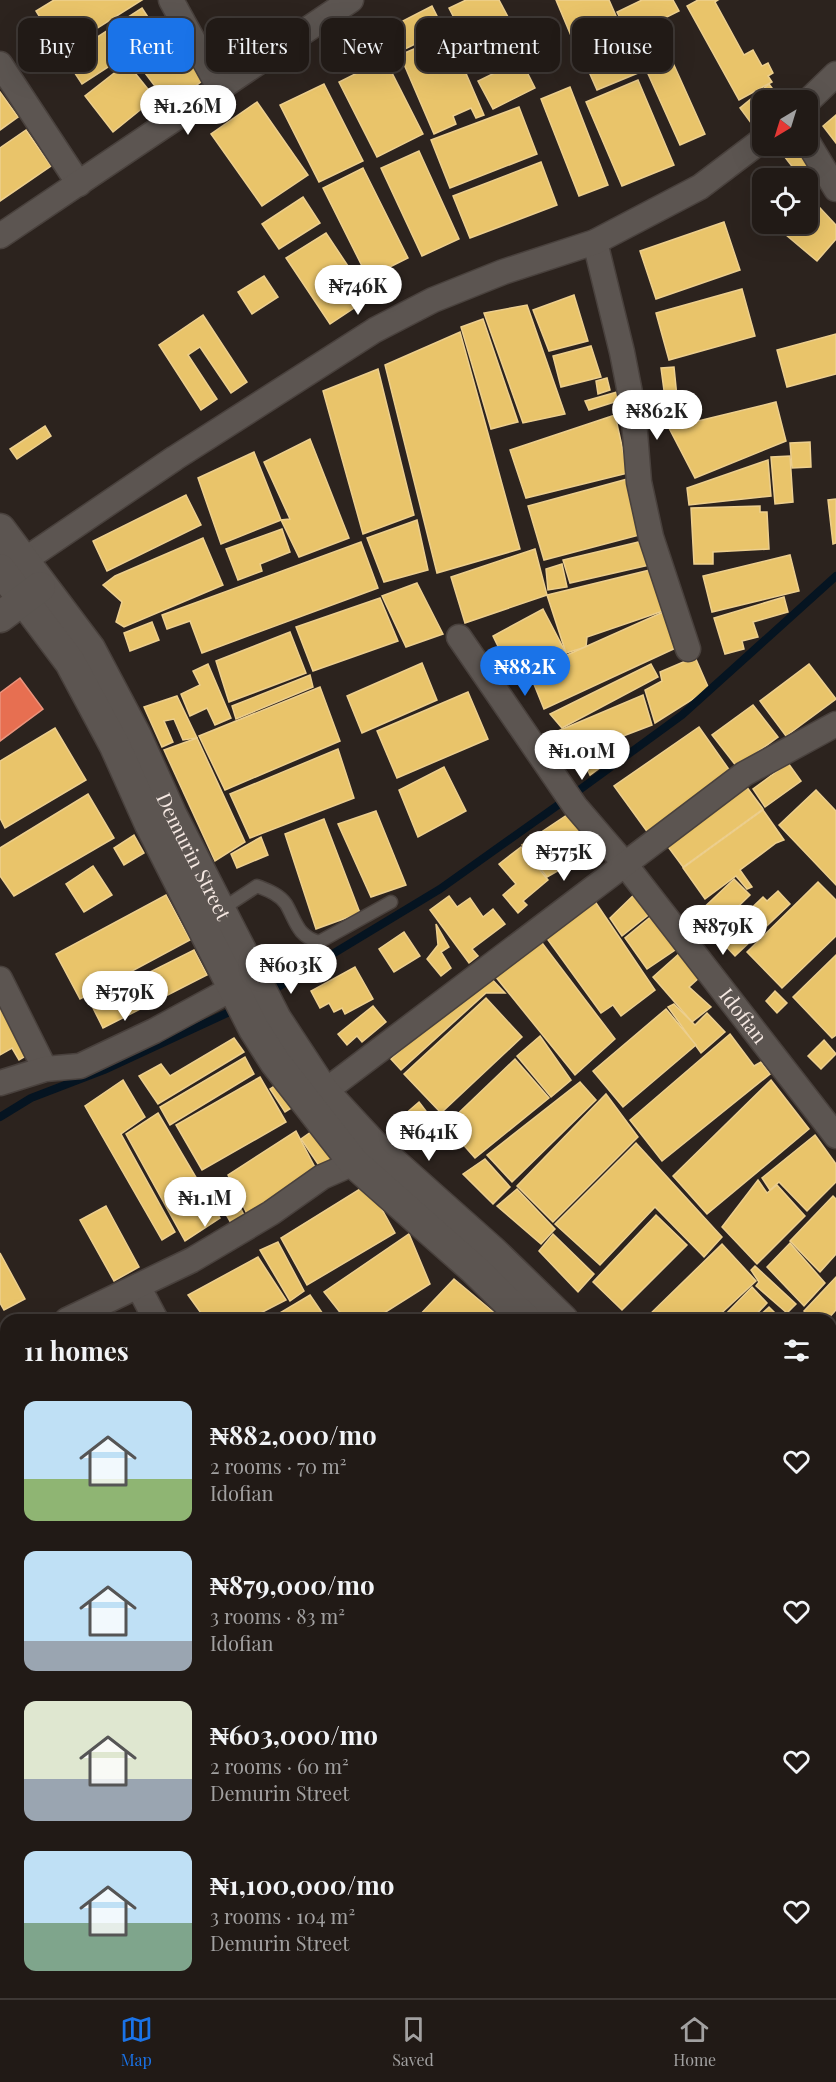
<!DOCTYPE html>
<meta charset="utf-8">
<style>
:root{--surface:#211a16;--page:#29231f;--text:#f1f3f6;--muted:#a2a1a1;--line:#3e3835;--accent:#1a73e8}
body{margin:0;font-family:"Playfair Display",serif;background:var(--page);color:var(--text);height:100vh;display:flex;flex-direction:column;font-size:22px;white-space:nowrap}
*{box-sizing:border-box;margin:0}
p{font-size:20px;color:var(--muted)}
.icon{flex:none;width:33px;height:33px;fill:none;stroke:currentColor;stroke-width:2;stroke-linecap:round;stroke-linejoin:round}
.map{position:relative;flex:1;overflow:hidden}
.sheet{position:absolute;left:0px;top:1314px;width:837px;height:684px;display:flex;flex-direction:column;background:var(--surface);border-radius:18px 18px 0 0;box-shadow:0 6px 24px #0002,0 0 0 2px var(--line)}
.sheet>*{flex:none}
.banner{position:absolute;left:18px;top:18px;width:801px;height:54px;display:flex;gap:12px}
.needle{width:39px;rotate:218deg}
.fabs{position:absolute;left:752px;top:90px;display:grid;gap:12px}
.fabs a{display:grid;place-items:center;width:66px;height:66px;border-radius:12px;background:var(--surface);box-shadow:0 6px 24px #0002,0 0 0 2px var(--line);font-size:30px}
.price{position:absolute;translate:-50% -51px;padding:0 14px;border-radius:21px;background:#fff;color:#222;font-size:20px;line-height:39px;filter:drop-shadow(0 2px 3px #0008)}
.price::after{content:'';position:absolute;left:50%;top:36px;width:18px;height:14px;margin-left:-9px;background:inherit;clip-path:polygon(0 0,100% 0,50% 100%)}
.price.on{background:var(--accent);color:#fff}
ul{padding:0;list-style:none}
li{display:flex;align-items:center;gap:18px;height:150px;padding:0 24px}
li span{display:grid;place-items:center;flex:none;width:168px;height:120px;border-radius:12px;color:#555}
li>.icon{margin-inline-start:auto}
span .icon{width:72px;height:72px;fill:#fffc;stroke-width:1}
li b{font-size:26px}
h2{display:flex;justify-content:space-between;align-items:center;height:72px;padding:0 24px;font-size:26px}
.pill{padding:0 21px;border-radius:12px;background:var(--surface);box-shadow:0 6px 24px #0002,0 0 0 2px var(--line);font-size:21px;line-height:54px}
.pill.on{background:var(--accent);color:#fff}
.tab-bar{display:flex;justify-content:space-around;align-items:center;height:84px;border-top:2px solid var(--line);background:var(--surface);font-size:16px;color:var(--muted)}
.tab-bar a{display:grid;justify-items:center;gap:3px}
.tab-bar .on{color:var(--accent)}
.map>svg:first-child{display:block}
.homes{fill:#e9c46a;stroke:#edcf8e;stroke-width:1.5}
.shops{fill:#e76f51;stroke:#eb937c;stroke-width:1.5}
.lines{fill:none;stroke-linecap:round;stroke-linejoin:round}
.stream{stroke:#051421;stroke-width:8}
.service-casing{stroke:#49413d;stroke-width:15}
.minor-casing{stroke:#49413d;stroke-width:27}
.tertiary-casing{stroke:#49413d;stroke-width:33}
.service{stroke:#5c5551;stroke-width:12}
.minor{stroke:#5c5551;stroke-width:24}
.tertiary{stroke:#5c5551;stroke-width:30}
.labels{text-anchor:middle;stroke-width:6;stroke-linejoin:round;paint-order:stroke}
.street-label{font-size:20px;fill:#f5e8e2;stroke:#322118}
</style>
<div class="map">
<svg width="836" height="1998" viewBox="0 0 836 1998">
<rect width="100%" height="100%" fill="#2c231e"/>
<g class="homes">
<polygon points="54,0 142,0 61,51 36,11"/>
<polygon points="466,0 499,0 508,17 465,39 449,8"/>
<polygon points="556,0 609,0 617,18 572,38"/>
<polygon points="642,0 673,0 679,11 629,36 617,12"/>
<polygon points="698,0 718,0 715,2 744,55 753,50 762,66 768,63 773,73 768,76 772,82 739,100 687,6"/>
<polygon points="432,6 444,30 405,49 393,26"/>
<polygon points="142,8 159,34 82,84 65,58"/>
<polygon points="616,23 638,73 597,90 575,40"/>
<polygon points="449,34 484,115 476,118 471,108 453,116 456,124 434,134 400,55"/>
<polygon points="660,34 705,134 680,145 635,45"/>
<polygon points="171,35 205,79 169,105 136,61"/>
<polygon points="385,59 423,134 377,157 339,82"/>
<polygon points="521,60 535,88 493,109 478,81"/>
<polygon points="127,63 155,98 113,132 85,96"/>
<polygon points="638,80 674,165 622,186 586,102"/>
<polygon points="324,84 363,161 319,182 280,105"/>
<polygon points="769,84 781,100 762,100 762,121 754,127 740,108"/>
<polygon points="570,87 608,185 579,196 541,99"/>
<polygon points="0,92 18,117 0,130"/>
<polygon points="257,102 308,175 262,206 211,134"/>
<polygon points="519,107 537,154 450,188 431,140"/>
<polygon points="836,115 836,143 823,126"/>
<polygon points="26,130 51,166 0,201 0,148"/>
<polygon points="797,146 824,180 811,190 807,186 807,178 801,178 784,156"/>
<polygon points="419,151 459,239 422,256 381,168"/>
<polygon points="541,162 557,205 470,238 453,196"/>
<polygon points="363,168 408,258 368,278 323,188"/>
<polygon points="807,194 836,225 836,239 817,261 773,224 807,224"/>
<polygon points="303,197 320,223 279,249 262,224"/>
<polygon points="724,222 740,270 656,299 640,251"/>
<polygon points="326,233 356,278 341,288 354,308 330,324 286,258"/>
<polygon points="264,276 278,297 252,314 238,292"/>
<polygon points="742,289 755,336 669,360 656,313"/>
<polygon points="574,295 588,341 549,351 533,310"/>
<polygon points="527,305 565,414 523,423 484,313"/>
<polygon points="203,315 247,382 231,393 200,347 188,355 217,399 201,410 159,345"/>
<polygon points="483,319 518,422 491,429 461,327"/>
<polygon points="460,332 520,549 437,573 385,365"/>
<polygon points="836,334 836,374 787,387 777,350"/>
<polygon points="591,346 601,377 561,387 553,356"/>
<polygon points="674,367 677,397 665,398 661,368"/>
<polygon points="378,369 414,515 363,534 323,391"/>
<polygon points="607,378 610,390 598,394 596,381"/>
<polygon points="617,392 618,401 589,410 585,401"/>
<polygon points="776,402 786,441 695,478 669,428"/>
<polygon points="615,415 628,473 526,498 510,450"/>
<polygon points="45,426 51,436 17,459 10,449"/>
<polygon points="310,439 349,538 299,557 281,520 290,519 264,462"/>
<polygon points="810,442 811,467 792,468 790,443"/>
<polygon points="254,452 281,520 221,544 198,478"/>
<polygon points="790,456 793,502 775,504 771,457"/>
<polygon points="768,460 771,496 689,505 687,488"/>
<polygon points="631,478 643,534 544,560 528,506"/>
<polygon points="186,495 201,525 107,571 93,541"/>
<polygon points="836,499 836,543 833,544 828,500"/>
<polygon points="760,506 760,512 767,512 769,549 713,552 713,564 694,564 691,508"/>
<polygon points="417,520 428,570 384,582 367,538"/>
<polygon points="282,529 290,552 260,564 262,571 238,580 226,549"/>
<polygon points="203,538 223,585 124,627 116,622 122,602 103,585 115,576"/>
<polygon points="647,540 654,564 570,583 563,560"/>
<polygon points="361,542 378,588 202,653 190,621 167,629 162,615"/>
<polygon points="535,549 547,595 465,623 451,577"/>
<polygon points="790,555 799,591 712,612 703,576"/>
<polygon points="562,564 567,587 548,590 546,569"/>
<polygon points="654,569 666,610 587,637 586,647 566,653 547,595"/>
<polygon points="417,583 443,634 406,647 382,596"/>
<polygon points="784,597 788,612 753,622 758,637 742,641 744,649 725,654 714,618"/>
<polygon points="380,598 398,641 313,671 296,627"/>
<polygon points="672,608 680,646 544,709 529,672"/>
<polygon points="543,609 566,653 512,675 493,636"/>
<polygon points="152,622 159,640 130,651 124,633"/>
<polygon points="290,632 306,673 229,702 216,661"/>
<polygon points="695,657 709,689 655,723 645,690 662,681 660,672"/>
<polygon points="422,663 437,700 362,733 347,696"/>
<polygon points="208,664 231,718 215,725 207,708 190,716 181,694 200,685 193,671"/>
<polygon points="651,664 658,677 562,728 550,714"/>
<polygon points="809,664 836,699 786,736 760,701"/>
<polygon points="310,675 313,687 236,719 232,706"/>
<polygon points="320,687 340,741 225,790 199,736"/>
<polygon points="468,692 488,739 397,778 377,731"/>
<polygon points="643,695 652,725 568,757 558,731"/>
<polygon points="177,696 197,738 183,740 174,719 164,721 173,742 162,747 144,707"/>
<polygon points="753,705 778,737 737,767 712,735"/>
<polygon points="699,727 735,778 651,837 614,786"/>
<polygon points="55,728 86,780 5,828 0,818 0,761"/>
<polygon points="197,738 245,842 215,861 164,750"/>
<polygon points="614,746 619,754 590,775 582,758"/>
<polygon points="338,749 354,798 250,838 230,794"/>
<polygon points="788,763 801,781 765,807 753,789"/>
<polygon points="444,767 466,811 418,837 399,790"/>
<polygon points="743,782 763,809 683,867 663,840"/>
<polygon points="816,790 836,811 836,885 779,825"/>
<polygon points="88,794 114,838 14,896 0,876 0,848"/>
<polygon points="763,810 784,840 776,843 740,870 752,887 747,889 736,876 705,899 683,868"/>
<polygon points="376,811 406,885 371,897 338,824"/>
<polygon points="570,813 590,838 568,848 577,860 547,877 522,845"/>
<polygon points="324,819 360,913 316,929 285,834"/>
<polygon points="134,835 144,853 124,865 114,848"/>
<polygon points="261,837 268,855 237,868 231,854"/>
<polygon points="521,847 548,880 523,901 527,905 518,913 503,895 516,884 499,864"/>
<polygon points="93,866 112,895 84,912 66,884"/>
<polygon points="734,879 750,895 712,932 696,915"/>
<polygon points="818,882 836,900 836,936 782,988 747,952"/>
<polygon points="638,891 652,912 622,936 610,918"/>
<polygon points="778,891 790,904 735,956 719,939 763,897 767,901"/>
<polygon points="166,895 190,940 80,999 56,954"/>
<polygon points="449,896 457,907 470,898 483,917 493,909 505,924 472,949 478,956 469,963 430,910"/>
<polygon points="594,900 655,990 621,1016 613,1005 601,1013 543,933"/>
<polygon points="654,914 678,948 647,969 625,938"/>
<polygon points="436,924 449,947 441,952 451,968 441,976 427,959 438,945"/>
<polygon points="404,932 420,956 394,972 379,949"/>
<polygon points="536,935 615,1039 575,1075 491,971"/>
<polygon points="194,950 207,975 103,1028 90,1002"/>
<polygon points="681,952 700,977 689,987 711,1007 692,1022 653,977"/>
<polygon points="836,955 836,1035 832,1038 793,997"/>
<polygon points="355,967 373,999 345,1014 342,1008 334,1012 329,1003 320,1008 311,991"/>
<polygon points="486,973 505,993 486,993 401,1070 391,1059"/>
<polygon points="775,991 787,1003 777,1013 766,1001"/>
<polygon points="0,994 34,1051 19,1060 12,1048 0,1055"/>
<polygon points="486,998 522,1037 441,1113 404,1074"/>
<polygon points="674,1004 695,1025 707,1013 725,1032 701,1053 668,1007"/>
<polygon points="373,1006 386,1022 362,1042 357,1036 347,1045 338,1034"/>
<polygon points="666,1009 696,1045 623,1107 593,1071"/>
<polygon points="730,1034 754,1066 761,1062 770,1074 662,1161 630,1120"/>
<polygon points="540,1036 571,1080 551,1097 517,1056"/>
<polygon points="234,1038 244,1052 158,1104 139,1076 161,1064 170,1076"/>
<polygon points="824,1040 836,1054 821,1069 808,1056"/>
<polygon points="245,1057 254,1074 170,1125 160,1107"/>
<polygon points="515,1059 549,1098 475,1158 446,1125"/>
<polygon points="260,1077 286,1122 202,1170 176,1125"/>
<polygon points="123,1080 145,1117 121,1134 175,1232 162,1240 85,1106"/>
<polygon points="771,1080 809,1129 707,1214 673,1176"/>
<polygon points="282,1081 296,1105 285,1112 270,1089"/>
<polygon points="580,1082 596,1100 512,1182 487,1155"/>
<polygon points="606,1094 638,1137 553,1222 517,1186"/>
<polygon points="419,1102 435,1123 421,1135 404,1115"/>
<polygon points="158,1113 220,1218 185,1241 126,1134"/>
<polygon points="321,1125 340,1154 320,1167 301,1139"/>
<polygon points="296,1131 319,1175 250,1220 228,1175"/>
<polygon points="815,1135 836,1164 836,1182 807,1211 779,1182 770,1190 762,1178"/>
<polygon points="636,1143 722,1237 704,1257 655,1207 600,1265 555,1224"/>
<polygon points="485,1159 510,1187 493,1204 463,1174"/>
<polygon points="226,1179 248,1223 234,1228 210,1187"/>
<polygon points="758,1180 767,1193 777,1185 805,1216 757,1264 722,1227"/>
<polygon points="368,1184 395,1233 307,1285 281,1238"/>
<polygon points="517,1189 555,1229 541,1244 497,1206"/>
<polygon points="833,1196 836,1199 836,1254 820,1272 790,1241"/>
<polygon points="106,1206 139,1267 114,1281 80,1220"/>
<polygon points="656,1215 687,1245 622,1310 593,1282"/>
<polygon points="409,1234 430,1284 373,1320 346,1320 324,1292"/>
<polygon points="553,1234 594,1274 578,1292 539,1251"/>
<polygon points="278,1242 304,1291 290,1301 260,1250"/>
<polygon points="790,1243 825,1283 804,1306 767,1267"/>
<polygon points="722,1244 756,1281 714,1320 644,1320"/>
<polygon points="0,1253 25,1299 4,1310 0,1303"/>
<polygon points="258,1257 286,1300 247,1320 206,1320 188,1295"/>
<polygon points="755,1266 796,1304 787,1313 756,1286 759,1282 751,1270"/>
<polygon points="836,1277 836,1310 827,1320 812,1320 804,1311"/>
<polygon points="454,1279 497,1315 492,1320 415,1320"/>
<polygon points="752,1287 767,1303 751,1320 720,1320"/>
<polygon points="310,1295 327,1320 268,1320"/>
<polygon points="769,1307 782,1320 755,1320"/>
<polygon points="836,1374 836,1440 831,1447 831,1380"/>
<polygon points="836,1449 836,1511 831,1508 831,1456"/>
<polygon points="6,1450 6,1498 0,1502 0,1454"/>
<polygon points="0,1517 6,1517 6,1621 0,1620"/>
<polygon points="836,1695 836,1749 831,1746 831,1702"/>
<polygon points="831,1815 836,1821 836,1839 831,1843"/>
<polygon points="0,1821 6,1835 6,1892 0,1894"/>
<polygon points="836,1858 836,1911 831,1915 831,1862"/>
<polygon points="6,1987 6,1992 10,1992 13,1998 0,1998 0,1989"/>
<polygon points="22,1992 65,1992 68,1998 19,1998 18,1994"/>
<polygon points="72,1992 117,1992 120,1998 85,1998 83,1995 75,1998"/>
<polygon points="123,1992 174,1992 176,1998 126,1998"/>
<polygon points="425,1992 438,1992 441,1998 415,1998"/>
<polygon points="524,1992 617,1992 608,1998 515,1998"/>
<polygon points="650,1992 708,1992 701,1998 655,1998"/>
</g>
<polygon class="shops" points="20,678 43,709 0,741 0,693"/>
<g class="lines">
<g class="stream">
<polyline points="268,993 440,889 582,788 682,715 836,576"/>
<polyline points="0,1117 31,1098 104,1070 236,1009"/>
</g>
<g class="service-casing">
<g id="service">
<path d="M219,911l38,-25c10,4 22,8 29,18 10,17 11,32 33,38l72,-40"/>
<polyline points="831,1639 836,1632"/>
</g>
</g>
<g class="minor-casing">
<g id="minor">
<polyline points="171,0 220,89"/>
<polyline points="0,64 79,184"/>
<polyline points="807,102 836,74"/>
<polyline points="807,141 836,189"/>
<polyline points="0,236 351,0"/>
<polyline points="595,242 622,352 633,408 639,482 651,537 688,649"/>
<polyline points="10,570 175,458 375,330 433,300 503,272 595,242 700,187 762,140"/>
<path id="s1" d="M459,637l116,169 49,57 212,273"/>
<polyline points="0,979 45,1069"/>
<polyline points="0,1083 45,1069 80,1066 154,1031 248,980"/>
<polyline points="324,1092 744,774 836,724"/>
<polyline points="138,1286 156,1320"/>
<polyline points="67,1320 192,1260 271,1213 322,1177 354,1163"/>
<polyline points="831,1363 836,1355"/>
<polyline points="0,1636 6,1649"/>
<polyline points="0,1762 6,1759"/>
<polyline points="476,1992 481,1998"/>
<polyline points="807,1992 811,1998"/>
<polyline points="317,1998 327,1992"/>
</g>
</g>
<g class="tertiary-casing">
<g id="tertiary">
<path id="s2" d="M0,529l90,120 46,87 35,78 105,205 48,73 49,53 120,107 70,68"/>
<polyline points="0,569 70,662 115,746 150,824 254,1029 275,1062 354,1163 475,1270 526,1320"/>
<polyline points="0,617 40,587"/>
<polyline points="831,1565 836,1569"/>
<polyline points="831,1596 836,1600"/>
</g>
</g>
<use href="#service" class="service"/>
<use href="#minor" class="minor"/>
<use href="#tertiary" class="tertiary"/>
</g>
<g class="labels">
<g class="street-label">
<text dy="7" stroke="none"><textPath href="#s2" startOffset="382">Demurin Street</textPath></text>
<text dy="7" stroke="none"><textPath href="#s1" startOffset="474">Idofian</textPath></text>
</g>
</g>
</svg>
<div class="fabs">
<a><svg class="needle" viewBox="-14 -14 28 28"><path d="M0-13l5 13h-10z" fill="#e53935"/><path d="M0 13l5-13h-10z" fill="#a2a1a1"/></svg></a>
<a><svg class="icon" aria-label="locate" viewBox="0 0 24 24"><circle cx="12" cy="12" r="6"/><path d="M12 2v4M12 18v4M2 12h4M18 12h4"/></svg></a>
</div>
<b class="price" style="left:188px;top:136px">₦1.26M</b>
<b class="price" style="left:358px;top:316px">₦746K</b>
<b class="price" style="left:657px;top:441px">₦862K</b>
<b class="price on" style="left:525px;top:697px">₦882K</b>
<b class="price" style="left:582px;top:781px">₦1.01M</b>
<b class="price" style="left:564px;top:882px">₦575K</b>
<b class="price" style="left:723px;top:956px">₦879K</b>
<b class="price" style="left:291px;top:995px">₦603K</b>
<b class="price" style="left:125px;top:1022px">₦579K</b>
<b class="price" style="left:429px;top:1162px">₦641K</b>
<b class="price" style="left:205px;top:1228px">₦1.1M</b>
<div class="banner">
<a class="pill">Buy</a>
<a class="pill on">Rent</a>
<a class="pill">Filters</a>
<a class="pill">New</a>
<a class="pill">Apartment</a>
<a class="pill">House</a>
</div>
<section class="sheet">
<h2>11 homes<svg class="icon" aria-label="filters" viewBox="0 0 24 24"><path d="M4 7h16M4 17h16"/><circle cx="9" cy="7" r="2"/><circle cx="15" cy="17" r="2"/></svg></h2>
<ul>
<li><span style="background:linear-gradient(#bfe0f5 65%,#8fb573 0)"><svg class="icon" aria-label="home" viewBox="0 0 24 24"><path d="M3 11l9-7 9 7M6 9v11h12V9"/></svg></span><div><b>₦882,000/mo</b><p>2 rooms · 70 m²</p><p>Idofian</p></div><svg class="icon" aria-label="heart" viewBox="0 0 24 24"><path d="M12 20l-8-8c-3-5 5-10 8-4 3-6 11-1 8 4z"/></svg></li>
<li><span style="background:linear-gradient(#bfe0f5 75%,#9aa5b1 0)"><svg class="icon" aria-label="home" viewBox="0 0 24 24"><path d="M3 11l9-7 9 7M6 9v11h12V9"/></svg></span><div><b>₦879,000/mo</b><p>3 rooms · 83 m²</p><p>Idofian</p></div><svg class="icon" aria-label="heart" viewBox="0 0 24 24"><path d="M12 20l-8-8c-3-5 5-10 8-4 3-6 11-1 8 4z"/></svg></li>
<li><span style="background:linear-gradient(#dfe7d0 65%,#9aa5b1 0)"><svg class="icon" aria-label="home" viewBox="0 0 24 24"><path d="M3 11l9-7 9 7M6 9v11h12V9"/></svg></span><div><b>₦603,000/mo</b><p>2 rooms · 60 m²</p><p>Demurin Street</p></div><svg class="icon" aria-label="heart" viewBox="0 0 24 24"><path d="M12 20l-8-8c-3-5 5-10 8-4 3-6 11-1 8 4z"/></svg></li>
<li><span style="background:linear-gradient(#bfe0f5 60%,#7fa58c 0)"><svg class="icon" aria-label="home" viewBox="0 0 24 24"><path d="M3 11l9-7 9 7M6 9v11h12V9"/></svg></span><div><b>₦1,100,000/mo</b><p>3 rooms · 104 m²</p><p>Demurin Street</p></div><svg class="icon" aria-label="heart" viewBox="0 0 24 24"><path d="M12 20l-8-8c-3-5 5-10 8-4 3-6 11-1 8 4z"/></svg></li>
</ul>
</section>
</div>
<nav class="tab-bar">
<a class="on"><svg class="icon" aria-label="map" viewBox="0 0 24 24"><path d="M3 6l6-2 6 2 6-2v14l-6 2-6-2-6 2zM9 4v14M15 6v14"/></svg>Map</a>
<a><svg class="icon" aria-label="saved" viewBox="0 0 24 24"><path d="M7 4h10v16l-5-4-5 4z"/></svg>Saved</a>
<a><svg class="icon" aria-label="home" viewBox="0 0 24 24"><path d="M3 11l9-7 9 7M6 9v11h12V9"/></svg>Home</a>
</nav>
